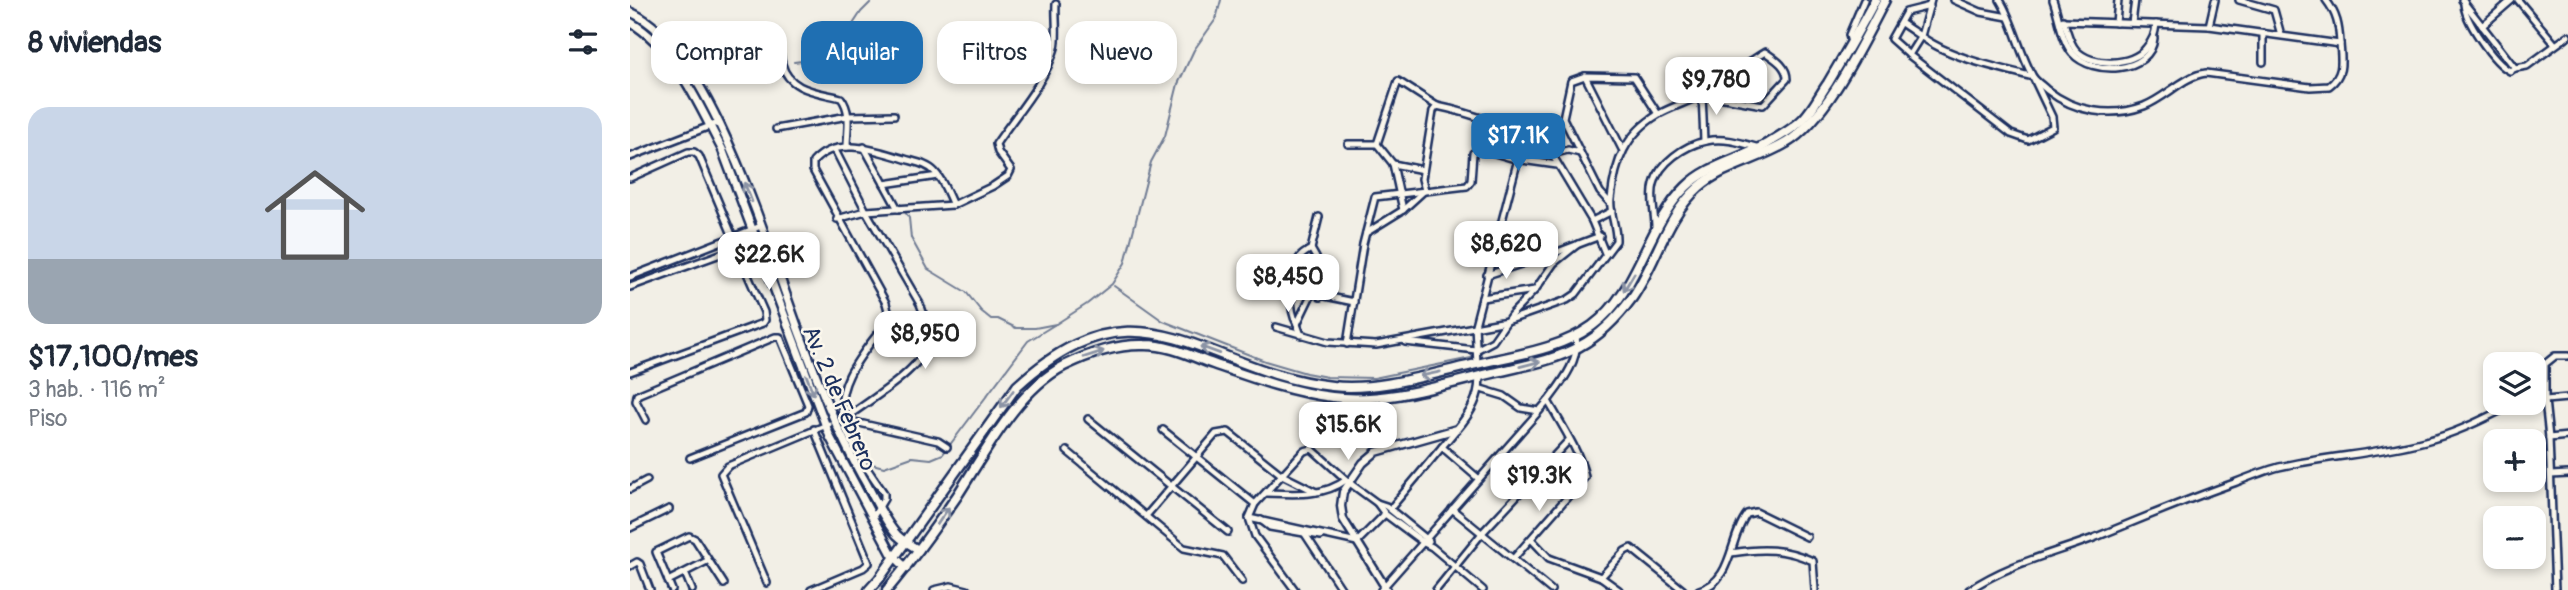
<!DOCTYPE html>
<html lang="es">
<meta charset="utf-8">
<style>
:root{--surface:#fff;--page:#f2f2f3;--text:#1f2937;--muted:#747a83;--accent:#1f6fb2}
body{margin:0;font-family:Pangolin,sans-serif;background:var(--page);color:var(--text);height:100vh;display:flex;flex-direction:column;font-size:26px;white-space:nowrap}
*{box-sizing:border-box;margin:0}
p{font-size:23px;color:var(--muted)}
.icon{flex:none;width:38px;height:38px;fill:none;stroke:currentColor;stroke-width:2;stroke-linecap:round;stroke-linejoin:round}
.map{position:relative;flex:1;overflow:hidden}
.details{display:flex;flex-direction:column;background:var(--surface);width:630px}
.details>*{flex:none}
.hud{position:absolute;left:21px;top:21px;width:665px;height:63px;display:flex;gap:14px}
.fabs{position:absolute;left:1853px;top:352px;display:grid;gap:14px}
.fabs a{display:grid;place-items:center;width:63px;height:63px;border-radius:14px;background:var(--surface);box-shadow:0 4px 10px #0003;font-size:35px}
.price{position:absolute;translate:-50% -60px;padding:0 16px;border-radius:14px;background:#fff;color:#222;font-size:23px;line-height:46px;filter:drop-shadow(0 2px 4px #0008)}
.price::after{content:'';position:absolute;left:50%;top:42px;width:21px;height:16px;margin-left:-10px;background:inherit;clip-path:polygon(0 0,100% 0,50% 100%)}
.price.active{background:var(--accent);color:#fff}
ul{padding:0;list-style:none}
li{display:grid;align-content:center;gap:14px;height:371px;padding:0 28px}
li span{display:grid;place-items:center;height:217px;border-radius:21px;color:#555}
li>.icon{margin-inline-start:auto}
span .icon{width:126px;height:126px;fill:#fffc;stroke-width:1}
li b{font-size:30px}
h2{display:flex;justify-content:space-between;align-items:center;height:84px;padding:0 28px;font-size:30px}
.pill{padding:0 24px;border-radius:21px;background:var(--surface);box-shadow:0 4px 10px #0003;font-size:24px;line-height:63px}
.pill.active{background:var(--accent);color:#fff}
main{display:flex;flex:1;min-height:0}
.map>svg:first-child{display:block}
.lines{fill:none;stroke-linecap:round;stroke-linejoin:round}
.stream{stroke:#707b93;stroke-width:2}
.minor-casing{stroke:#1b2f5e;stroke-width:10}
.tertiary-casing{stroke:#1b2f5e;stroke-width:11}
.secondary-casing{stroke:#1b2f5e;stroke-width:12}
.primary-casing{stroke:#1b2f5e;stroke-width:13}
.minor{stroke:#fbf7ec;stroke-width:5}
.tertiary{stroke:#fbf7ec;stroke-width:6}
.secondary{stroke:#fbf7ec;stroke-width:7}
.primary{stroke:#fbf7ec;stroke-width:8}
.oneway{stroke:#8b93a5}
.labels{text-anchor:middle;stroke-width:5;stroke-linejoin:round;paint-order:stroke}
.street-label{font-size:23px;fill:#1b2f5e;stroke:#fbf7ec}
</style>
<main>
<section class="details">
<h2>8 viviendas<svg class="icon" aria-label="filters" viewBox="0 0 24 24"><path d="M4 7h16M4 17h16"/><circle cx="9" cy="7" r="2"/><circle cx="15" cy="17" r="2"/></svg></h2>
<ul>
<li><span style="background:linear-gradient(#c9d6e8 70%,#9aa5b1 0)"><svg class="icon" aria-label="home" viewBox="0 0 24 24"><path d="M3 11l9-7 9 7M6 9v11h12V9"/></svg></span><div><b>$17,100/mes</b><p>3 hab. · 116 m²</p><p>Piso</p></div></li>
</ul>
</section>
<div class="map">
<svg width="1938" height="590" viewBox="0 0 1938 590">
<rect width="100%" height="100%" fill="#f2efe6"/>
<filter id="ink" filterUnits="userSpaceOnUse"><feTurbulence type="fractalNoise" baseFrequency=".0143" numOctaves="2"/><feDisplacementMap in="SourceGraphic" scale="14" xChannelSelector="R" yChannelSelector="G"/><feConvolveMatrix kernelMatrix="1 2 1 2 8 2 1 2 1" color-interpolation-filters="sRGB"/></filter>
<g filter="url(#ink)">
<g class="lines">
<g class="stream">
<polyline points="164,62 180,60 195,54 216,35 231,12 243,0"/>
<polyline points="275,212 279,218 281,238 298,269 336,292 351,311 361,319 368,319 386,328 405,328 426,324 457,304 482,284 495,263 521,162 535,136 548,84 564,50 586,19 591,0"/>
<polyline points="484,286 533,321 635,361 676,373 697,377 744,378 841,358"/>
<polyline points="238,463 254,467 282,457 301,459 313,454 398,341 424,325"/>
</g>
<g class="minor-casing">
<g id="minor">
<polyline points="1324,0 1351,12 1378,17"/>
<path d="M1370,0c14,23 19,51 32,75 3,6 10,10 15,15 28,22 64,28 97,16 23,-9 39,-30 62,-33l104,14 19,-1c16,-12 12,-26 11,-43 -1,-17 -3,-29 -14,-43"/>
<path d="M1423,0c6,16 8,39 19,53 20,23 79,21 82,-15"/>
<polyline points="1609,0 1644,10 1651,35"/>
<polyline points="1832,0 1885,68 1897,66 1938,36"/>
<polyline points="1888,0 1925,44"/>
<path d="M1834,2c-1,17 30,61 46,69l5,-3"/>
<path d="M1433,20c4,9 6,22 13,30 15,17 57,16 70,-2 7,-8 9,-14 10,-24"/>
<path d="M1271,23c11,7 21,15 32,21 30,17 68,24 100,33l19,40 1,10 -25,13 -17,-6 -102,-79 12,-19 10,-36"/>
<polyline points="1430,23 1434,21 1579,26 1710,44"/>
<polyline points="1486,23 1488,0"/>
<polyline points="1502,23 1505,0"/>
<polyline points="1579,26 1585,0"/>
<polyline points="1852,26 1882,0"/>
<polyline points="1633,33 1633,62"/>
<polyline points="1221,43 1219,35 1234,0"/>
<path d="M65,47c10,1 19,2 29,0 16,-4 33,-20 49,-14 7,10 6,20 9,31 7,27 36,28 59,34 11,14 6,33 6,49"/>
<polyline points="1279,55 1261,39 1276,12 1300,6"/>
<polyline points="955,76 992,149"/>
<polyline points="1072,94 1074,141"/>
<polyline points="146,129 218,116 264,115"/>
<polyline points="718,144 747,144"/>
<polyline points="234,147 268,209"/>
<path d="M205,150l31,61 54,93c6,14 9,35 3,49 -10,21 -57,50 -76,64l-1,3 92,21 9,6"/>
<polyline points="922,154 938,150 950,153"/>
<polyline points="0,157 88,123"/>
<polyline points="763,164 793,170"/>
<polyline points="0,178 58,152 64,152 69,156 103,237"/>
<polyline points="254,184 308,176"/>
<path d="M795,190l-3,-11 11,-68 4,-5c25,5 98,27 113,45l42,70 13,32"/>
<polyline points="980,203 970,192 933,118 941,81 955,76 1004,77 1028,114"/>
<polyline points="773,210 763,164 747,144 768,81 807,106"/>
<path d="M689,217l-8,32c12,21 15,23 9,48"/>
<path d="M207,219l29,-8 87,-6 40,-19 15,-10 3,-6 -13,-18 -2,-8c20,-30 49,-61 59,-96 3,-12 0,-31 1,-44"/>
<polyline points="962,221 982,211"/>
<path d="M1025,227c0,-14 -5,-30 -1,-43 5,-21 31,-39 52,-43 18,-4 36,2 53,7"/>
<polyline points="736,233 773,210 795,190"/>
<polyline points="630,271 662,289 724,302"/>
<polyline points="857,275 925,253 970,236"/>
<polyline points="0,277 131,226"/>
<polyline points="0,287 137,237"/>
<polyline points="852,298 905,290"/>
<path d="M667,324c-9,-15 -8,-55 4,-68 3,-3 7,-5 10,-7"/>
<path d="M646,327l52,15 48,3 131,-24 60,-21 9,-6 40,-53c1,-14 -7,-29 -5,-42 4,-37 14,-65 48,-85 14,-8 30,-12 44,-20 22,-12 41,-30 62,-42 10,7 22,14 22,27l-24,26 -61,-11"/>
<polyline points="671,335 667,324 681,295"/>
<polyline points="775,342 846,350 863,341 881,315 905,290 924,263 948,244"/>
<polyline points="717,344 733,244 745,197 837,186 841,181 843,153 851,149 885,159 927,165"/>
<polyline points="847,364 845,325 888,159"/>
<polyline points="0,372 133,323 135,320 134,312 106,248"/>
<polyline points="851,389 874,396 891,408 909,411"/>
<polyline points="1904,401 1938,398"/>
<polyline points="458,419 598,532"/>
<polyline points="16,420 6,401 7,395 145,337 150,337 178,405 176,412 60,458"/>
<polyline points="533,430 625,504"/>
<polyline points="1919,438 1938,436"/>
<polyline points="812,447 849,479"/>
<polyline points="437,451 554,548 593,556 612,581"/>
<polyline points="1921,475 1938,474"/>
<polyline points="0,489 17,480"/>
<path d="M636,493c28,1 57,4 80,-13"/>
<polyline points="747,503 756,506 799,541"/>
<polyline points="760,509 827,429"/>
<polyline points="822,509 921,590"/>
<polyline points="516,516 586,434 598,432 652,475 686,492"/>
<path d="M243,517l11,-18v-6c-15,-22 -37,-50 -42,-78 -4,-31 15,-54 33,-78 4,-5 11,-11 13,-18 2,-5 -1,-11 -2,-16l-73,-133v-8c24,-27 64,-11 92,-3 10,3 23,5 30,13 8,8 13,23 18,33"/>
<polyline points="619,518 727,542 755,514"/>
<polyline points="631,520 640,527 691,536"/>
<polyline points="0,528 39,509"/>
<polyline points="675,534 712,590"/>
<polyline points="902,540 919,558 971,577 989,590"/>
<path d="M1101,553c31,-5 53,-5 82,8l2,29"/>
<path d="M883,559l72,-82c-4,-23 -25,-55 -37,-76"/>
<polyline points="0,566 7,562 10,564 20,590"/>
<polyline points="55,573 62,590"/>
<polyline points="971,577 995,551 1001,548 1053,590"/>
<polyline points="38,581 77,561"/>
<polyline points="137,583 91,474 98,466 199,424"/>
<polyline points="42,590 26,552 59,536 65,539 94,584"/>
<polyline points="181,590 233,568 239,563 184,429"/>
<polyline points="304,590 321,586 337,590"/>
<polyline points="665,590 625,536 619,518 625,504 674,451 682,449 721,484 747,503 755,514 794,543 802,547 853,590"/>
<path d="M751,590l167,-189c14,-19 32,-40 28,-65"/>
<polyline points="806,590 853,532 939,440"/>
<path d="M1069,590c34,-8 30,-53 48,-76l9,-2 51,25"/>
<path d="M1339,590c39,-26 79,-35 122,-51 47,-19 94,-39 143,-56 15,-6 30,-12 45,-16 48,-11 98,-13 146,-26 33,-8 62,-24 93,-39"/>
<polyline points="1925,590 1919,438 1915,400 1915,364 1925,356 1938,356"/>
</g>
</g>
<g class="tertiary-casing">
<path id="tertiary" d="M757,590l-44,-71 -2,-13 2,-14 20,-29 13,-11 81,-23c13,-15 24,-33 22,-53"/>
</g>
<g class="secondary-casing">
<g id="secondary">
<path d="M0,12c80,32 140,243 170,322 18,48 37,97 62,142 11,18 21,44 35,59 6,6 15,11 22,15"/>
<path d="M0,22c46,27 68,82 92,127l108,288 62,117 14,14"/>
</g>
</g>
<g class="primary-casing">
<g id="primary">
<path d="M239,590l10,-11 138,-193c125,-115 186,-14 315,0 46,5 95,-11 140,-21 41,-10 85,-14 120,-39 48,-35 53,-99 94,-139 22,-22 53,-27 79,-42 13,-8 29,-16 39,-27 10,-10 16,-24 24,-35 16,-27 32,-55 47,-83"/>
<path d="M257,590c25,-30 48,-62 70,-94 28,-43 60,-106 107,-130 24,-12 53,-22 81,-21 25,0 46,11 68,19 40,14 78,28 119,33 53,7 110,-12 161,-24 29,-7 61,-12 87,-27 21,-11 38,-29 52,-48 25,-36 33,-81 67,-111 25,-22 59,-27 87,-44 40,-23 77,-101 99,-143"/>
</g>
</g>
<use href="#minor" class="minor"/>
<use href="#tertiary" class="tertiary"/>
<use href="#secondary" class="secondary"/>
<use href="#primary" class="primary"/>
</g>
<defs><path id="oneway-shaft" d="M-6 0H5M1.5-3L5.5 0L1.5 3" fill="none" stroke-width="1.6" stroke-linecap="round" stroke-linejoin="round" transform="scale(1.75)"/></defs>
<g class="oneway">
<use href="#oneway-shaft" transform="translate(118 192) rotate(-112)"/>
<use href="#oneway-shaft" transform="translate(999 282) rotate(121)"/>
<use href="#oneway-shaft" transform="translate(580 350) rotate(-160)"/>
<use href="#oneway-shaft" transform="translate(464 354) rotate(-18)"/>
<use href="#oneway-shaft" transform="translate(900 364) rotate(-14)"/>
<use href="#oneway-shaft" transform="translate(800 374) rotate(168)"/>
<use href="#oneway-shaft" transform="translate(180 385) rotate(69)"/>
<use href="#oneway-shaft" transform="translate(377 399) rotate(126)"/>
<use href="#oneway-shaft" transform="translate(313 516) rotate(-56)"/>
</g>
</g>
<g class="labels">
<g class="street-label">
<text transform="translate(210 398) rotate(67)" y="8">Av. 2 de Febrero</text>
</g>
</g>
</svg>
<div class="fabs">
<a><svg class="icon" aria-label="layers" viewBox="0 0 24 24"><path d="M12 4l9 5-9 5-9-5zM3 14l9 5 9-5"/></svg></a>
<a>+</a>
<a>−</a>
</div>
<b class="price" style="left:1086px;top:117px">$9,780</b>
<b class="price active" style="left:888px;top:173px">$17.1K</b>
<b class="price" style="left:876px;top:281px">$8,620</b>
<b class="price" style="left:139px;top:292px">$22.6K</b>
<b class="price" style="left:658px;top:314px">$8,450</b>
<b class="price" style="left:295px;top:371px">$8,950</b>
<b class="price" style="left:718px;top:462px">$15.6K</b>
<b class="price" style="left:909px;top:513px">$19.3K</b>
<div class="hud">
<a class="pill">Comprar</a>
<a class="pill active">Alquilar</a>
<a class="pill">Filtros</a>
<a class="pill">Nuevo</a>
</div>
</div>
</main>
